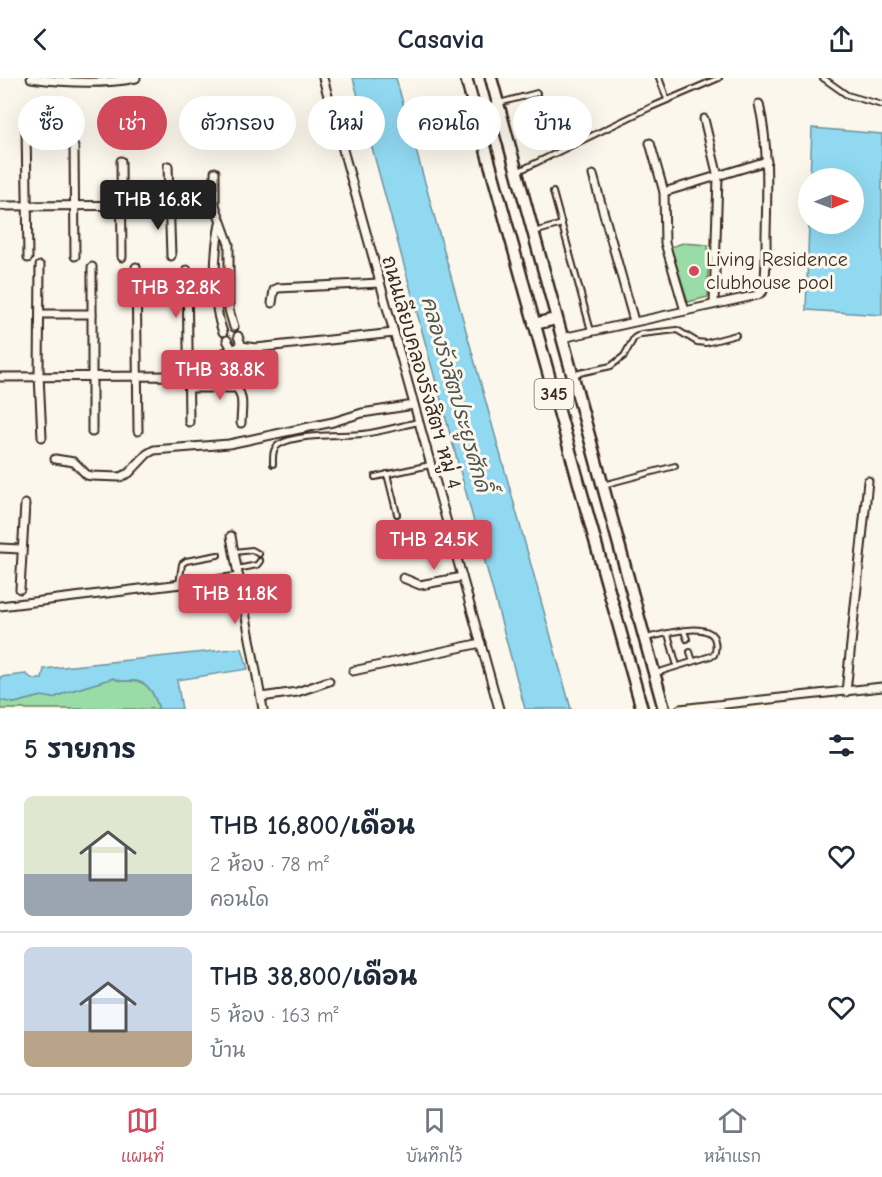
<!DOCTYPE html>
<html lang="th">
<meta charset="utf-8">
<style>
:root{--surface:#fff;--page:#f2f2f3;--text:#1f2937;--muted:#747a83;--line:#e0e1e3;--accent:#d1495b}
body{margin:0;font-family:"Comic Neue","Playpen Sans Thai",sans-serif;background:var(--page);color:var(--text);height:100vh;display:flex;flex-direction:column;font-size:22px;white-space:nowrap}
*{box-sizing:border-box;margin:0}
p{font-size:20px;color:var(--muted)}
.icon{flex:none;width:33px;height:33px;fill:none;stroke:currentColor;stroke-width:2;stroke-linecap:round;stroke-linejoin:round}
.map{position:relative;height:631px;overflow:hidden}
.panel{display:flex;flex-direction:column;background:var(--surface);flex:1}
.panel>*{flex:none}
.guide{position:absolute;left:18px;top:18px;width:846px;height:54px;display:flex;gap:12px}
.needle{width:39px;rotate:89deg}
.tools{position:absolute;left:798px;top:90px;display:grid;gap:12px}
.tools a{display:grid;place-items:center;width:66px;height:66px;border-radius:50%;background:var(--surface);box-shadow:0 6px 24px #0002;font-size:30px}
.price{position:absolute;translate:-50% -51px;padding:0 14px;border-radius:6px;background:var(--accent);color:#fff;font-size:20px;line-height:39px;filter:drop-shadow(0 2px 3px #0008)}
.price::after{content:'';position:absolute;left:50%;top:36px;width:18px;height:14px;margin-left:-9px;background:inherit;clip-path:polygon(0 0,100% 0,50% 100%)}
.price.current{background:#222;color:#fff}
ul{padding:0;list-style:none}
li{display:flex;align-items:center;gap:18px;height:150px;padding:0 24px}
li+li{border-top:2px solid var(--line)}
li span{display:grid;place-items:center;flex:none;width:168px;height:120px;border-radius:9px;color:#555}
li>.icon{margin-inline-start:auto}
span .icon{width:72px;height:72px;fill:#fffc;stroke-width:1}
li b{font-size:26px}
h2{display:flex;justify-content:space-between;align-items:center;height:72px;padding:0 24px;font-size:26px}
.tag{padding:0 21px;border-radius:27px;background:var(--surface);box-shadow:0 6px 24px #0002;font-size:21px;line-height:54px}
.tag.current{background:var(--accent);color:#fff}
header{display:flex;justify-content:space-between;align-items:center;height:78px;padding:0 24px;background:var(--surface);font-size:27px;font-weight:800}
.tabs{display:flex;justify-content:space-around;align-items:center;height:84px;border-top:2px solid var(--line);background:var(--surface);font-size:16px;color:var(--muted)}
.tabs a{display:grid;justify-items:center;gap:3px}
.tabs .current{color:var(--accent)}
.map>svg:first-child{display:block}
.green{fill:#99dca7;stroke:#6a8362;stroke-width:1.5}
.water{fill:#90d9f1;stroke:#6e939d;stroke-width:1.5}
.lines{fill:none;stroke-linecap:round;stroke-linejoin:round}
.service-casing{stroke:#3b2a1e;stroke-width:8}
.minor-casing{stroke:#3b2a1e;stroke-width:11}
.primary-casing{stroke:#3b2a1e;stroke-width:15}
.service{stroke:#fbf7ec;stroke-width:4}
.minor{stroke:#fbf7ec;stroke-width:7}
.primary{stroke:#fbf7ec;stroke-width:10}
.poi-dot{fill:#d1495b;stroke:#fbf7ec;stroke-width:2}
.labels{text-anchor:middle;stroke-width:6;stroke-linejoin:round;paint-order:stroke}
.shield{fill:#fbf7ec;stroke:#75685c;stroke-width:1.5}
.shield-label{font-size:18px;font-weight:bold;fill:#3b2a1e}
.poi-label{font-size:20px;fill:#3b2a1e;stroke:#fbf7ec;text-anchor:start}
.street-label{font-size:20px;fill:#3b2a1e;stroke:#fbf7ec}
.water-label{font-size:21px;font-style:italic;fill:#505653;stroke:#fbf7ec}
</style>
<header><svg class="icon" aria-label="back" viewBox="0 0 24 24"><path d="M15 5l-7 7 7 7"/></svg>Casavia<svg class="icon" aria-label="share" viewBox="0 0 24 24"><path d="M12 15V3M7 8l5-5 5 5M5 13v7h14v-7"/></svg></header>
<div class="map">
<svg width="882" height="631" viewBox="0 0 882 631">
<rect width="100%" height="100%" fill="#fbf7ec"/>
<filter id="ink" filterUnits="userSpaceOnUse"><feTurbulence type="fractalNoise" baseFrequency=".0167" numOctaves="2"/><feDisplacementMap in="SourceGraphic" scale="12" xChannelSelector="R" yChannelSelector="G"/><feConvolveMatrix kernelMatrix="1 2 1 2 8 2 1 2 1" color-interpolation-filters="sRGB"/></filter>
<g filter="url(#ink)">
<g class="green">
<polygon points="683,165 708,167 708,219 688,224 671,169"/>
<path d="M113,600c8,5 14,2 23,3 14,2 19,16 23,28h-159v-9l14,3 28,-7 11,2 14,-6z"/>
</g>
<g class="water">
<polygon points="353,0 396,0 571,631 525,631"/>
<polygon points="812,50 882,56 882,237 806,232 809,146 854,146 854,100 810,100"/>
<path d="M242,570l6,21 -71,11 5,29h-23c-4,-12 -9,-26 -23,-28 -9,-1 -15,2 -23,-3l-46,14 -14,6 -11,-2 -28,7 -14,-3v-23l26,-3 7,5h9l2,-10z"/>
</g>
<g class="lines">
<g class="service-casing">
<g id="service">
<polyline points="659,0 667,21"/>
<polyline points="823,0 847,17 882,27"/>
<polyline points="499,25 537,15"/>
<polyline points="517,94 649,30 719,0"/>
<polyline points="553,114 591,253"/>
<polyline points="534,154 562,146"/>
<polyline points="575,296 611,288 624,278 634,260 641,256 677,252 697,264 706,265 736,257"/>
<path d="M273,386c0,-7 -1,-16 7,-20 18,-11 62,-8 83,-10 18,-2 37,-8 55,-12"/>
<polyline points="387,396 397,436"/>
<polyline points="375,399 430,387"/>
<polyline points="603,407 675,388"/>
<polyline points="235,474 252,472 259,476"/>
<polyline points="237,491 257,487 260,483"/>
<polyline points="179,506 182,486 186,483 218,477"/>
<polyline points="684,553 687,561"/>
<polyline points="668,556 677,588"/>
<path d="M646,560c15,-3 65,-19 69,3 1,5 1,9 -1,14l-58,18"/>
<polyline points="690,574 693,583"/>
</g>
</g>
<g class="minor-casing">
<g id="minor">
<path d="M31,0c36,5 70,7 105,0"/>
<polyline points="323,0 499,631"/>
<polyline points="704,41 718,99 714,226"/>
<polyline points="26,50 28,180"/>
<polyline points="650,65 664,114 665,165 685,233"/>
<polyline points="74,69 75,178"/>
<polyline points="121,83 122,179"/>
<polyline points="168,88 171,178"/>
<polyline points="215,94 215,127"/>
<polyline points="593,97 634,243"/>
<polyline points="664,114 767,83"/>
<polyline points="0,128 215,127 229,166 229,232 234,249"/>
<path d="M220,146c-6,28 -8,81 3,108"/>
<polyline points="40,188 39,297 42,359"/>
<polyline points="92,189 92,354"/>
<polyline points="136,189 138,353"/>
<polyline points="187,192 189,344"/>
<polyline points="272,225 274,212 278,210 380,205"/>
<polyline points="40,236 92,236"/>
<polyline points="238,258 243,272"/>
<path d="M562,260l196,-43 5,-4c4,-18 3,-38 3,-56 1,-44 3,-88 -7,-131"/>
<polyline points="227,262 235,277"/>
<polyline points="166,298 241,268 256,270 394,255"/>
<polyline points="0,299 166,298 189,303 222,290 256,270"/>
<path d="M189,310h47c9,8 5,24 5,35"/>
<polyline points="55,381 74,384 87,397 92,398 120,399 129,395 147,376 154,372 229,366 333,344 362,335 414,327"/>
<polyline points="231,458 263,631"/>
<polyline points="0,470 21,471"/>
<polyline points="403,500 420,507 462,499"/>
<polyline points="20,511 25,426"/>
<polyline points="0,528 239,499"/>
<polyline points="353,593 481,565"/>
<polyline points="846,614 868,403"/>
<polyline points="261,619 297,614 329,603"/>
<polyline points="680,631 882,609"/>
</g>
</g>
<g class="primary-casing">
<g id="primary">
<polyline points="466,0 642,631"/>
<polyline points="491,0 664,631"/>
<polyline points="534,246 556,241"/>
</g>
</g>
<use href="#service" class="service"/>
<use href="#minor" class="minor"/>
<use href="#primary" class="primary"/>
</g>
</g>
<circle class="poi-dot" cx="694" cy="193" r="6"/>
<g class="labels">
<rect class="shield" x="534.5" y="301" width="39" height="30" rx="4.5"/>
<g class="shield-label">
<text x="554" y="322">345</text>
</g>
<g class="poi-label">
<text x="706" y="188">Living Residence<tspan x="706" dy="23">clubhouse pool</tspan></text>
</g>
<g class="street-label">
<text transform="translate(422 294) rotate(74)" y="7">ถนนเลียบคลองรังสิตฯ หมู่ 4</text>
</g>
<g class="water-label">
<text transform="translate(456 316) rotate(74)" y="7">คลองรังสิตประยูรศักดิ์</text>
</g>
</g>
</svg>
<div class="tools">
<a><svg class="needle" viewBox="-14 -14 28 28"><path d="M0-13l5 13h-10z" fill="#e53935"/><path d="M0 13l5-13h-10z" fill="#747a83"/></svg></a>
</div>
<b class="price current" style="left:158px;top:153px">THB 16.8K</b>
<b class="price" style="left:176px;top:241px">THB 32.8K</b>
<b class="price" style="left:220px;top:323px">THB 38.8K</b>
<b class="price" style="left:434px;top:493px">THB 24.5K</b>
<b class="price" style="left:235px;top:547px">THB 11.8K</b>
<div class="guide">
<a class="tag">ซื้อ</a>
<a class="tag current">เช่า</a>
<a class="tag">ตัวกรอง</a>
<a class="tag">ใหม่</a>
<a class="tag">คอนโด</a>
<a class="tag">บ้าน</a>
</div>
</div>
<section class="panel">
<h2>5 รายการ<svg class="icon" aria-label="filters" viewBox="0 0 24 24"><path d="M4 7h16M4 17h16"/><circle cx="9" cy="7" r="2"/><circle cx="15" cy="17" r="2"/></svg></h2>
<ul>
<li><span style="background:linear-gradient(#dfe7d0 65%,#9aa5b1 0)"><svg class="icon" aria-label="home" viewBox="0 0 24 24"><path d="M3 11l9-7 9 7M6 9v11h12V9"/></svg></span><div><b>THB 16,800/เดือน</b><p>2 ห้อง · 78 m²</p><p>คอนโด</p></div><svg class="icon" aria-label="heart" viewBox="0 0 24 24"><path d="M12 20l-8-8c-3-5 5-10 8-4 3-6 11-1 8 4z"/></svg></li>
<li><span style="background:linear-gradient(#c9d6e8 70%,#b9a48a 0)"><svg class="icon" aria-label="home" viewBox="0 0 24 24"><path d="M3 11l9-7 9 7M6 9v11h12V9"/></svg></span><div><b>THB 38,800/เดือน</b><p>5 ห้อง · 163 m²</p><p>บ้าน</p></div><svg class="icon" aria-label="heart" viewBox="0 0 24 24"><path d="M12 20l-8-8c-3-5 5-10 8-4 3-6 11-1 8 4z"/></svg></li>
</ul>
</section>
<nav class="tabs">
<a class="current"><svg class="icon" aria-label="map" viewBox="0 0 24 24"><path d="M3 6l6-2 6 2 6-2v14l-6 2-6-2-6 2zM9 4v14M15 6v14"/></svg>แผนที่</a>
<a><svg class="icon" aria-label="saved" viewBox="0 0 24 24"><path d="M7 4h10v16l-5-4-5 4z"/></svg>บันทึกไว้</a>
<a><svg class="icon" aria-label="home" viewBox="0 0 24 24"><path d="M3 11l9-7 9 7M6 9v11h12V9"/></svg>หน้าแรก</a>
</nav>
